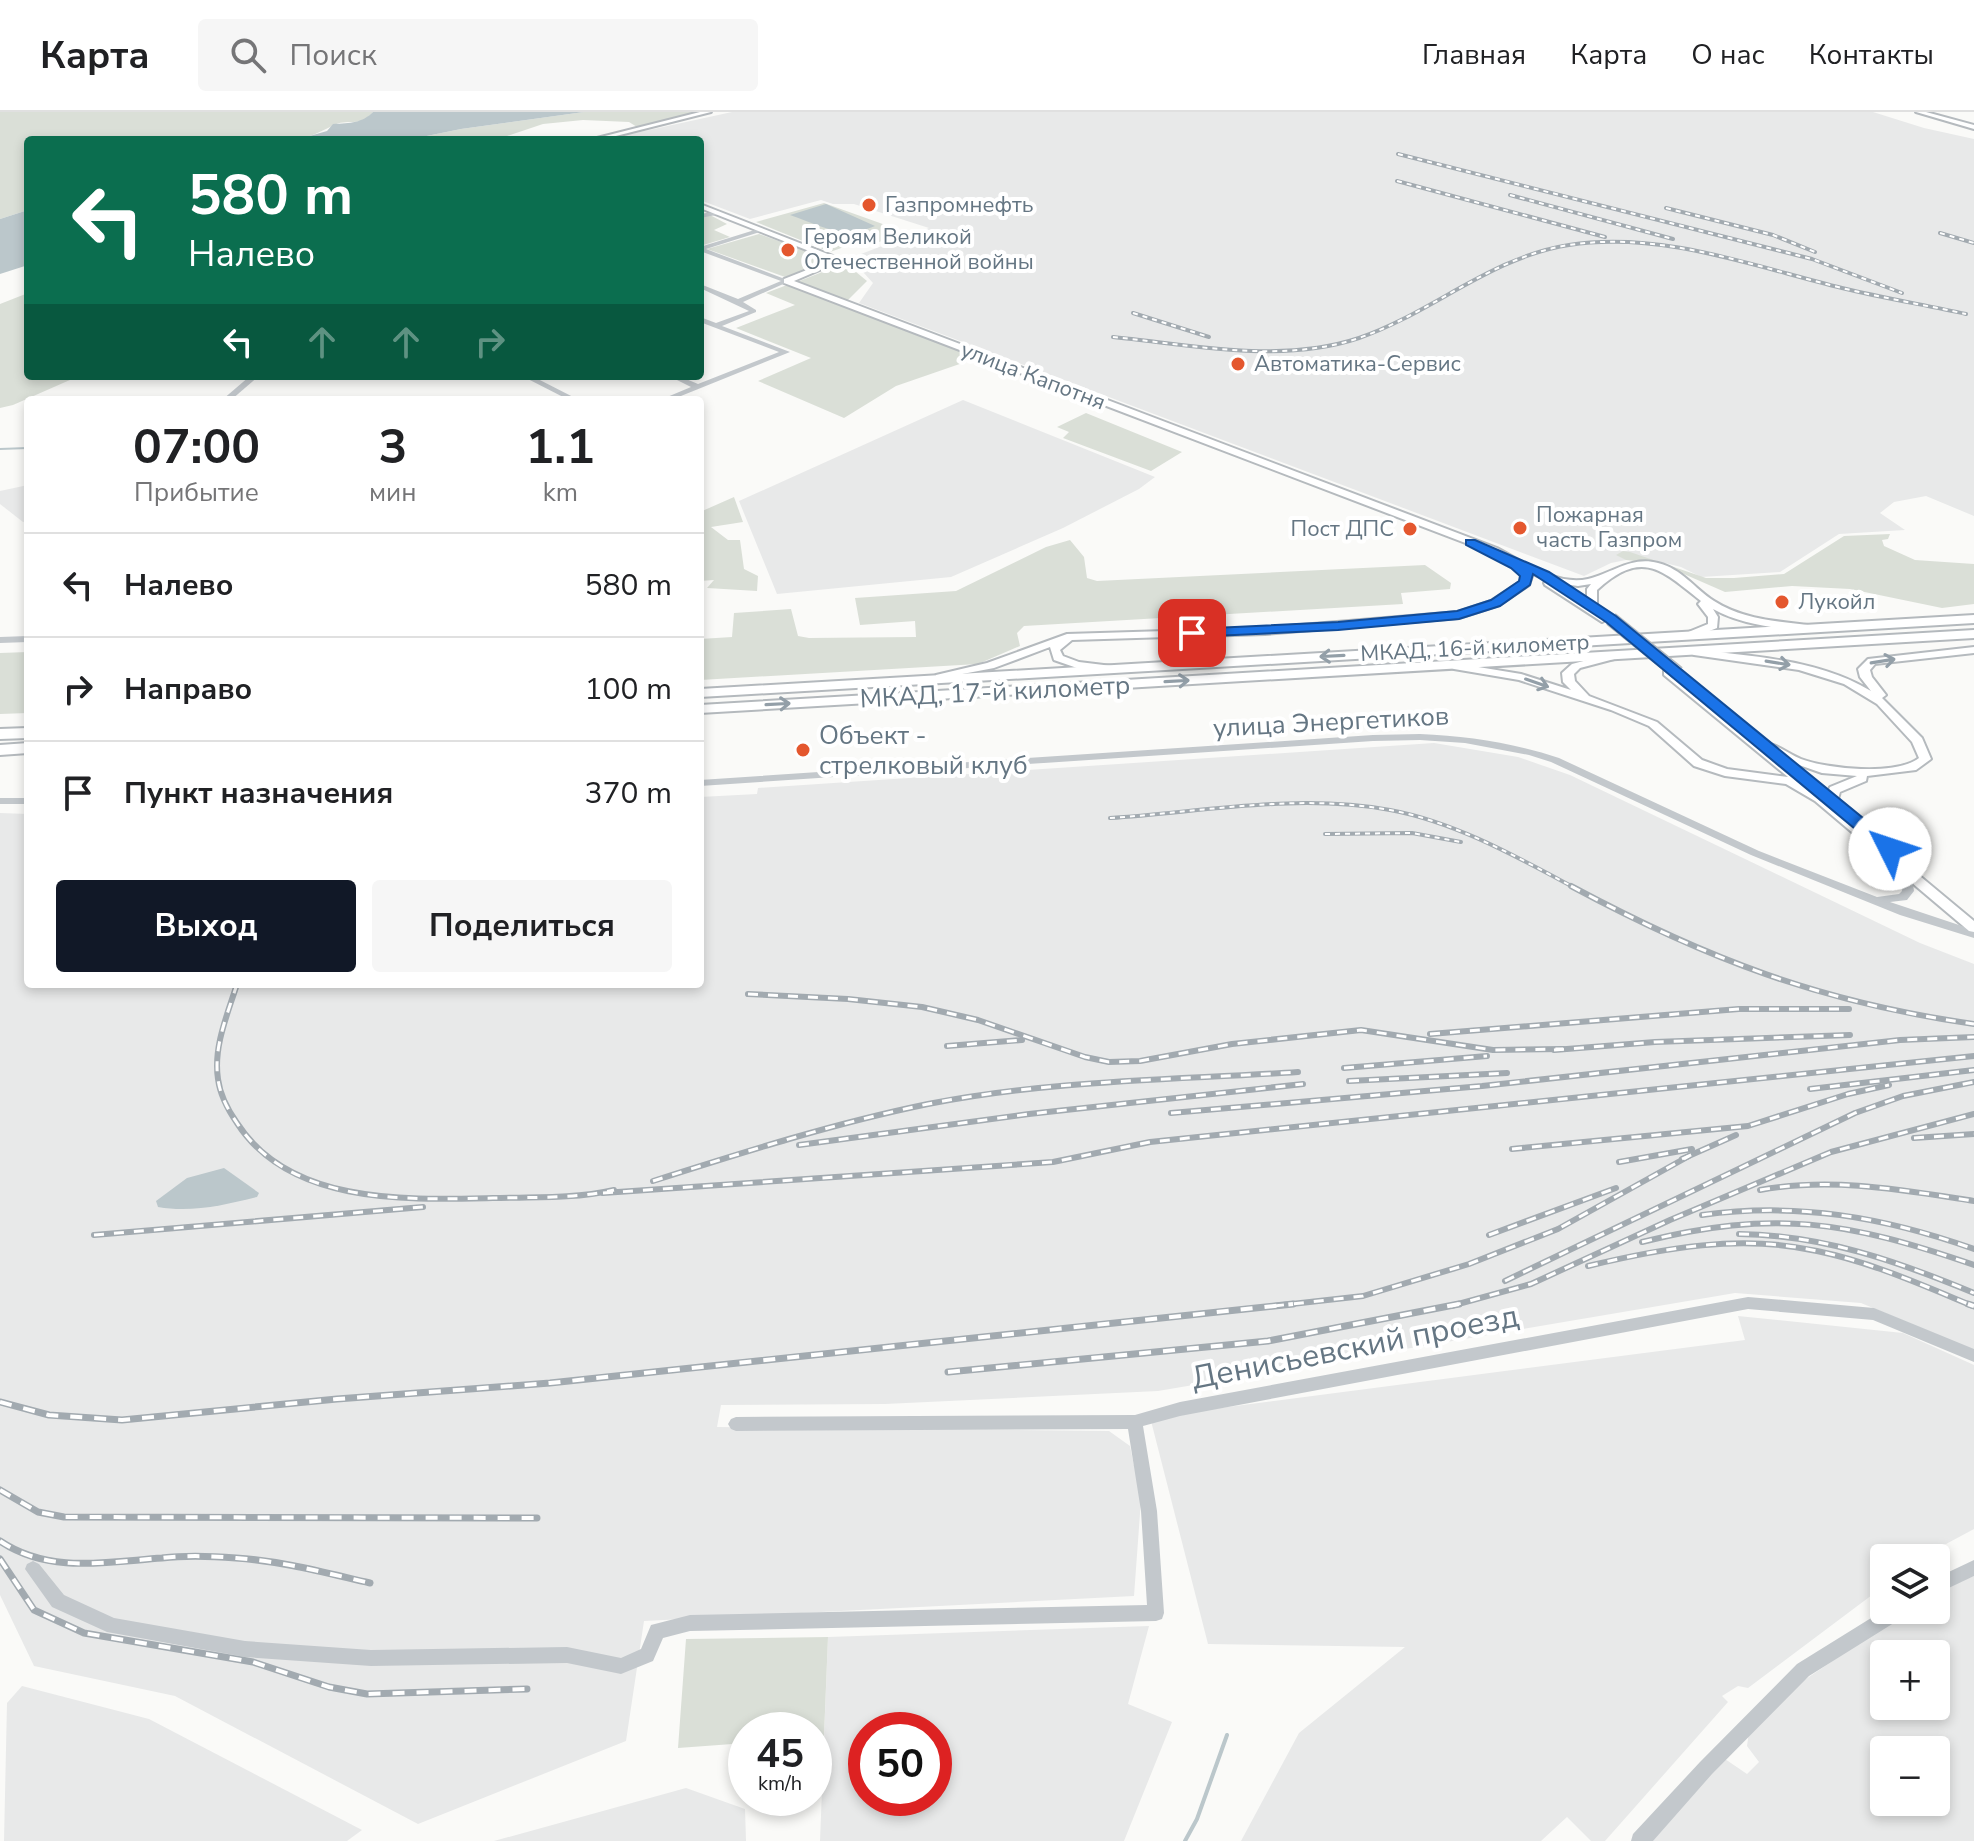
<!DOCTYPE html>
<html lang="ru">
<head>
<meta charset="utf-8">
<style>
	body { margin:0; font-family:"Nunito Sans",sans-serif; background:#f6f6f6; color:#202124; height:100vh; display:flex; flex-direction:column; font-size:30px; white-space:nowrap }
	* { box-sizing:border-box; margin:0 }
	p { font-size:26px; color:#757577 }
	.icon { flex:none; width:44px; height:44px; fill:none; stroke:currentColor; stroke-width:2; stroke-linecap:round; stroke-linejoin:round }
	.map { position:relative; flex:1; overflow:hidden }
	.panel { position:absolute; left:24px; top:284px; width:680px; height:592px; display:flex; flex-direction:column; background:#fff; border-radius:8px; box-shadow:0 4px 12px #0003 }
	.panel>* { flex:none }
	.guide { position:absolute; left:24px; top:24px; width:680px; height:244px; border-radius:8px; box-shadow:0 4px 12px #0003; background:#0b6e4f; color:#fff; overflow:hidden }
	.fabs { position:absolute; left:1870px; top:1432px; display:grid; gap:16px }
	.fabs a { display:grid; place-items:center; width:80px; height:80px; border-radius:8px; background:#fff; box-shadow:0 4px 12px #0003; font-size:40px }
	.speed { position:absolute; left:728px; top:1600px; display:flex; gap:16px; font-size:40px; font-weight:700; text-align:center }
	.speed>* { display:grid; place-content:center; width:104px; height:104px; border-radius:50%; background:#fff; box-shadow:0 4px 12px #0003; line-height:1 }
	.speed small { font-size:20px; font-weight:400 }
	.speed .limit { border:12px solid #d22; background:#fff; color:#111 }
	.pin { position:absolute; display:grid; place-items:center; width:68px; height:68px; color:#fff; margin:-34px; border-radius:16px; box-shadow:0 4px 12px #0006 }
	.me { position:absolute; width:88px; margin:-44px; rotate:311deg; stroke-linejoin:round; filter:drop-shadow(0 0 6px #0008) }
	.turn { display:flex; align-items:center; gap:28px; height:168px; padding:0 32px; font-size:36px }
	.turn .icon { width:104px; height:104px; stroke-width:2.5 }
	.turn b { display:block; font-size:56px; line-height:68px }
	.lanes { display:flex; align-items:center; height:76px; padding:0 32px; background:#0003; justify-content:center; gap:40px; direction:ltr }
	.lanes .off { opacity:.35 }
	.eta { display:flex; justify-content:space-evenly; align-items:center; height:136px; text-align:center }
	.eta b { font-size:48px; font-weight:700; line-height:56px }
	.primary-button { display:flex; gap:16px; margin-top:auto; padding:16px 32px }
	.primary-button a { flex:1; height:92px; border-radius:8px; background:#111827; color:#fff; font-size:32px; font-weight:700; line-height:92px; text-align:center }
	.primary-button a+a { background:#f6f6f6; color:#202124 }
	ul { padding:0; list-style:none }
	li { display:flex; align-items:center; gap:24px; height:104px; padding:0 32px; border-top:2px solid #e0e0e0 }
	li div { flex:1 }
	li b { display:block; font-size:30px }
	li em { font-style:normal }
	header { display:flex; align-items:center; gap:48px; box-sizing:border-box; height:112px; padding:0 40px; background:#fff; border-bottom:2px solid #e0e0e0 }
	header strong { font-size:38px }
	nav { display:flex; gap:44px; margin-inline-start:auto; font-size:28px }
	.search { width:560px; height:72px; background:#f6f6f6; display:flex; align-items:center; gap:20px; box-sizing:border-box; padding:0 28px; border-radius:8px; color:#757577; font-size:30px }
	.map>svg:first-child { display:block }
	.built { fill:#e8e9e9; fill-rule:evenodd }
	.green { fill:#dadfd7 }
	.water { fill:#bbc7cb }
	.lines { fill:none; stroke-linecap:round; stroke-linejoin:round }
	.stream-far1 { stroke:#bbc7cb; stroke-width:2 }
	.stream { stroke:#bbc7cb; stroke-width:4 }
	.major-casing { stroke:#b5babe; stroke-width:4 }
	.highway-casing { stroke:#b4b9bd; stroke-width:4 }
	.minor { fill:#c3c8cc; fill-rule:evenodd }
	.major { fill:#fff; fill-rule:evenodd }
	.highway { fill:#fff; fill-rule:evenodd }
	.rail-far2-casing { stroke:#a2aab0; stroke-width:4 }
	.rail-far1-casing { stroke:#a2aab0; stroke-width:6 }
	.rail-casing { stroke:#a2aab0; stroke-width:7 }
	.rail-far2 { stroke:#fff; stroke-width:2; stroke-dasharray:5; stroke-linecap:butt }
	.rail-far1 { stroke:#fff; stroke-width:3; stroke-dasharray:10; stroke-linecap:butt }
	.rail { stroke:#fff; stroke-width:4; stroke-dasharray:12; stroke-linecap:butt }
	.major-bridge-casing { stroke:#b5babe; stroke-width:15; stroke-linecap:butt }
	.major-bridge { stroke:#fff; stroke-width:12 }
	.oneway { stroke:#939fa8 }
	.route { fill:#1a73e8; stroke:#114b97; stroke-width:2 }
	.poi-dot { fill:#e4572e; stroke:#fff; stroke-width:3 }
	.labels { text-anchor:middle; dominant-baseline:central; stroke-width:8; stroke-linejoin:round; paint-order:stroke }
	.far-poi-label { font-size:22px; fill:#657683; stroke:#fff; text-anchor:start }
	.far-street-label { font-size:22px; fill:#657683; stroke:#fff }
	.street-label { font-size:26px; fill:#657683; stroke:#fff }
	.poi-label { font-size:26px; fill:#657683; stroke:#fff; text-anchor:start }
	.near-street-label { font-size:32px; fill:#657683; stroke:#fff }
</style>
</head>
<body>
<header>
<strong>Карта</strong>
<div class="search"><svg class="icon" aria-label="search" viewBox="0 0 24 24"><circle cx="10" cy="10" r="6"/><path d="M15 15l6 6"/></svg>Поиск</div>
<nav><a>Главная</a><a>Карта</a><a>О нас</a><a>Контакты</a></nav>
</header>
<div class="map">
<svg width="1974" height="1729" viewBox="0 0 1974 1729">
	<rect width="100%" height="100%" fill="#fafaf8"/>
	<g class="built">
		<path d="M732 0H1873L1924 16 1974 27V404L1926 384 1894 390 1880 401 1905 418 1839 422 1780 460 1701 465 1681 455 1641 445 1611 451 1584 464 859 191 873 171 854 150 848 147 929 116 854 92H833L821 88 750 107 700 88V28H603Z"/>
		<path d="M963 288 1155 365 1139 377 1063 416 951 465 777 482 739 389Z"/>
		<path d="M28 373V409L23 410 0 392V379Z"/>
		<path d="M1434 631 1518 645 1570 663 1920 831 1974 852V1238L1861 1191 1735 1181 1158 1279 885 1292 721 1293 717 1315 1109 1319 1130 1334 1141 1388 1134 1484 644 1509 626 1629 418 1712 175 1584 34 1554 0 1483V701L28 702V872H700V685L757 682 758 676Z"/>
		<path d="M1738 1204 1903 1221 1974 1253V1417L1920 1446H1884V1463L1881 1465 1884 1474 1748 1576 1738 1574 1722 1584 1728 1590 1605 1729H1591L1567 1705 1541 1729H1241L1299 1621 1405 1535 1208 1532 1150 1305 1745 1228Z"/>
		<path d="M1974 1464V1729H1648L1725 1647 1747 1662 1759 1650 1747 1634 1749 1620 1800 1571 1908 1498H1936V1479ZM1884 1542H1936V1594H1884ZM1884 1638H1936V1690H1884Z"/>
		<path d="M1149 1514 1128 1592 1172 1610 1124 1729H820L828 1525ZM866 1618H934V1686H866Z"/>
		<path d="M22 1574 149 1607 362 1718 347 1729H4L7 1591Z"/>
		<path d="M686 1676 745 1697 746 1729H494Z"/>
	</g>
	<g class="green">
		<path d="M0 0H373C359 17 348 5 332 14 320 20 310 25 296 28H28V98L0 107Z"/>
		<path d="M584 0H698L637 15 629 10 583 8 543 12 495 28H407L461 17Z"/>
		<path d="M824 91 905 120 869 134 858 130 830 140 756 110Z"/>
		<path d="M710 103 727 112 714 118 730 125 700 134V105Z"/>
		<path d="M759 122 831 148 785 165 707 137Z"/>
		<path d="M845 151 867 169 847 189 797 170Z"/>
		<path d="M787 173 977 246 896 274 844 306 758 269 811 246 736 216 795 193 766 181Z"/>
		<path d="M28 181V264H79L13 293 0 296V192Z"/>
		<path d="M1086 301 1182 340 1151 359 1063 326 1069 320 1057 315Z"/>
		<path d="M734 385 743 410 711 415 728 428H740L744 457 758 464 757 479 707 476 714 468 700 469V400Z"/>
		<path d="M1890 422 1888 427 1882 428 1884 434 1915 448 1974 452V492L1942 496 1850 477 1792 474 1725 480 1661 452 1626 448 1616 443 1623 439 1630 440 1706 466H1734L1784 462 1844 424Z"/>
		<path d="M1070 428 1084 445 1087 466 1097 469 1425 453 1451 471 1450 477 1401 481 1403 492 1024 514 1017 521 1020 534 978 552 700 568V527L732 525 734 501 791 497 798 524 809 526 916 525 915 509 860 513 855 486 956 479 1046 435Z"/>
		<path d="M28 540V601L0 602V541Z"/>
		<path d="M828 1525 824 1624 814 1625V1618H746V1631L678 1636 686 1527Z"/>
	</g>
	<g class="water">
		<path d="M373 0H584L461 17 407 28H296L327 19 333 12C351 11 362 11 373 0Z"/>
		<path d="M826 92 875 114C840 128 823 114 790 103Z"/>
		<path d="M28 98V153L0 162V107Z"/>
		<path d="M224 1056 259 1081 257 1085C225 1093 191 1101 158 1095L156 1089 187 1066Z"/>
	</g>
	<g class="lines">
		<path class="stream-far1" d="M0 337 28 336"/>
		<path class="stream" d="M1185 1729 1197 1707 1227 1623"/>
		<defs>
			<g id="major">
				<path d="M700 0H711L600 28H589Z"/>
				<path d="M1916 0H1926L1974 13V17Z"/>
				<path d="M700 92 843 148 794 169 1497 436C1524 450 1556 474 1588 467 1613 461 1631 444 1658 451 1682 457 1694 476 1714 489 1742 507 1775 509 1808 513L1813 516 1808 519C1775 516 1742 513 1713 497L1718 505 1717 516 1694 525H1686V521L1708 512V505L1698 492 1701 489C1661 457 1642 437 1597 478V493L1593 496 1607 507 1602 510 1545 473 1544 471 1547 468 1530 461 1532 464 1529 473 1499 493 1459 506 1265 522 1072 528 1060 538 1063 544 1079 550 1112 554V558L1077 556 1054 548 1050 535 994 556 936 567V563L987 551 1067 522 1265 516 1458 500 1491 489 1520 470 1522 465 1512 452 1489 440 784 171V167L832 148 700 96ZM1556 471 1578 474 1591 472 1587 477V492Z"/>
				<path d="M1974 535V541L1875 552 1870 558 1872 565 1886 583 1882 586 1922 626 1931 647 1916 658 1867 664 1866 669 1840 680 1838 687 1832 691 1974 809V820L1969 819 1815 689 1786 672 1725 664 1694 654 1649 614 1611 598 1519 568 1454 557 1448 554 1454 551 1521 562 1571 578 1563 570 1562 561 1572 552 1614 541 1618 542V546L1580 556 1574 562 1575 569 1589 584 1657 610 1702 648 1727 657 1788 665 1664 563V559H1672L1761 631C1773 629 1788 642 1801 647 1827 657 1896 664 1919 646L1912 630 1877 592 1844 572 1799 558 1694 543 1688 540 1694 537C1754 545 1818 547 1871 579L1860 565 1858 557 1868 547ZM1779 646 1822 661 1857 664 1830 675 1826 685 1805 673 1807 670 1805 667Z"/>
			</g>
			<g id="highway">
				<path d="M1974 503V511L700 585V577Z"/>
				<path d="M1974 518V526L700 601V593Z"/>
				<path d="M28 616V626L0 627V617Z"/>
				<path d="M28 631V641L0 643V633Z"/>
			</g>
		</defs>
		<use href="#major" class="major-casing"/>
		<use href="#highway" class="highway-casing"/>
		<g class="minor">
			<path d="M719 99 721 102 700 106V102Z"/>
			<path d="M761 116 764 118 763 119 706 137 790 169 743 190 756 198V200L722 214 790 240 671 288H660L691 275 669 264H679L698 272 779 240 700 210V205L716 211 749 199 700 176V172L738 187 781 169 700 139V135Z"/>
			<path d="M250 264H259L231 288H222Z"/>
			<path d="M522 264H532L579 288H569Z"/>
			<path d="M28 524V530L0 531V525Z"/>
			<path d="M1420 622C1468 624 1513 631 1559 646L1759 739 1877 785 1899 782 1902 779 1900 765 1892 753 1894 751H1902L1912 765 1914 779 1907 788 1890 790 1974 818V826L1900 803 1751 743 1551 650 1529 643 1465 631 1420 628 1373 629 700 674V668L1373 623Z"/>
			<rect x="0" y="686" width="28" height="6"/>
			<path d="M1748 1185 1874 1196 1974 1237V1250L1873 1208 1748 1197 1180 1304 1143 1314 1157 1399 1164 1501 1162 1507 1156 1509 690 1519 663 1526 653 1549 621 1562 567 1551 371 1554 245 1545 107 1520 52 1495 25 1457 27 1452 33 1449 39 1452 64 1483 114 1506 245 1529 371 1538 567 1535 621 1546 641 1537 651 1513 690 1503 1147 1493 1141 1399 1128 1317 736 1319 731 1317 728 1312 731 1307 736 1305 1135 1303 1180 1290Z"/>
			<path d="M1974 1448V1464L1936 1482V1466Z"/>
			<path d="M1884 1498H1907L1905 1504 1809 1564 1712 1662 1653 1729H1631L1633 1722 1700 1650 1797 1552Z"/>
		</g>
		<use href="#major" class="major"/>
		<use href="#highway" class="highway"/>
		<defs>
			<g id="rail-far2">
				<path d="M1398 42 1812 147 1902 181"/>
				<path d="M1397 69 1605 125"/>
				<path d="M1510 83 1673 127"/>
				<path d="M1666 96 1773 123 1815 140"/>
				<path d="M1940 121 1974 131"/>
				<path d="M1133 201 1209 225"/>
				<path d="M1113 225C1193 233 1281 252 1359 226 1432 201 1491 145 1569 133 1662 119 1752 154 1842 176 1883 186 1925 193 1966 202"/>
				<path d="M1110 706C1203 700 1297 681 1390 698 1455 710 1517 745 1575 776"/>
				<path d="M1325 722 1412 721 1461 730"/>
			</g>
			<g id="rail-far1">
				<path d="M1571 774C1707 847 1820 890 1974 912"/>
				<path d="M237 872C228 901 213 935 218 967 220 983 228 998 237 1011 290 1093 406 1088 493 1086 533 1085 574 1087 614 1078"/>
				<path d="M748 882 848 887 922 895 978 908 1085 945 1109 950 1140 949 1232 932 1361 918 1493 938 1563 937"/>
				<path d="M1430 922 1739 897H1849"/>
				<path d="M947 934 1022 928"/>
				<path d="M1554 938 1655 930 1850 923"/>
				<path d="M1344 956 1487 944"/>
				<path d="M1349 969 1507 961"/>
				<path d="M1810 977 1974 958"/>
				<path d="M1171 1001 1482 974 1900 928 1974 925"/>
				<path d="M1914 1026 1974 1022"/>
				<path d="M799 1033 1029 1002 1303 972"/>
				<path d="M1512 1037 1748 1014 1848 982 1889 973"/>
				<path d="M1682 1047 1736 1023"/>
				<path d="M1619 1050 1692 1037"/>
				<path d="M653 1069C744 1040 835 1011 928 992 1049 968 1175 968 1298 960"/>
				<path d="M1760 1078C1832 1065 1902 1078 1974 1089"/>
				<path d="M603 1081 1053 1050 1150 1030 1974 944"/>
				<path d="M1702 1103C1797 1090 1884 1105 1974 1137"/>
				<path d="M1739 1122C1823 1123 1897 1149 1974 1181"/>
				<path d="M94 1123 423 1095"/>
				<path d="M1489 1123 1616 1076"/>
				<path d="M1642 1130C1775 1097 1846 1109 1974 1153"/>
				<path d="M1588 1154C1663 1136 1741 1122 1817 1139 1871 1150 1922 1173 1973 1194"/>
				<path d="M1505 1169 1855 1001 1903 984 1974 970"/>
				<path d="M1274 1194 1363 1184 1469 1152 1558 1117 1689 1044"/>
				<path d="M1451 1194 1531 1172 1670 1108 1831 1040 1974 1002"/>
			</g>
			<g id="rail">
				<path d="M1968 1192 1974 1194"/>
				<path d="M948 1260 1268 1229 1459 1192"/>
				<path d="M0 1290 49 1303 122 1308 337 1287 550 1271 1293 1192"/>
				<path d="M0 1378 38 1400 64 1405 537 1406"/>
				<path d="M0 1429C49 1462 106 1450 162 1446 187 1443 211 1444 236 1446 282 1449 326 1461 370 1471"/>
				<path d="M0 1447 34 1498 84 1521 253 1550 329 1575 367 1582 527 1577"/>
			</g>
		</defs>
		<use href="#rail-far2" class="rail-far2-casing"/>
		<use href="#rail-far1" class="rail-far1-casing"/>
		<use href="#rail" class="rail-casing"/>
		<use href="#rail-far2" class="rail-far2"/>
		<use href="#rail-far1" class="rail-far1"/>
		<use href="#rail" class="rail"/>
		<defs>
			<path id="major-bridge" d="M1611 507 1678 561"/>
		</defs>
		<use href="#major-bridge" class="major-bridge-casing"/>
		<use href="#major-bridge" class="major-bridge"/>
	</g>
	<defs><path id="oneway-shaft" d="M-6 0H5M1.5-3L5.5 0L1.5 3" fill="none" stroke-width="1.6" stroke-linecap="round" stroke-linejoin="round" transform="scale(2)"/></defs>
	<g class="oneway">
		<use href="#oneway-shaft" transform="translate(1332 544) rotate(177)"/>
		<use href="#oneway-shaft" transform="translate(1883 549) rotate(-9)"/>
		<use href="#oneway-shaft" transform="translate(1778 551) rotate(9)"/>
		<use href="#oneway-shaft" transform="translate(1177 569) rotate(-3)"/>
		<use href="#oneway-shaft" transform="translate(1537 571) rotate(19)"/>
		<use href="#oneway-shaft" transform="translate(778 592) rotate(-3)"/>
	</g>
	<path class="route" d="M1466 428H1475L1549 460 1616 504 1896 733 1898 737 1896 741H1884L1606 510 1533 462 1530 473 1500 494 1459 507 1338 518 1192 525 1185 521 1192 517 1338 510 1457 499 1491 488 1519 469 1520 464 1511 456 1466 433Z"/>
	<g class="poi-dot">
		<circle cx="869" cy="93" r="8"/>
		<circle cx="788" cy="138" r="8"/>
		<circle cx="1238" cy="252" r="8"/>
		<circle cx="1520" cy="416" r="8"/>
		<circle cx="1410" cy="417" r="8"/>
		<circle cx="1782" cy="490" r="8"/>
		<circle cx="803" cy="638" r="8"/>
	</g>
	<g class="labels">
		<g class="far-poi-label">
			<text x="885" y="93">Газпромнефть</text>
			<text x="804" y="125">Героям Великой<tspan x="804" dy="25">Отечественной войны</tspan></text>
			<text x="1254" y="252">Автоматика-Сервис</text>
			<text x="1536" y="403">Пожарная<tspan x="1536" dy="25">часть Газпром</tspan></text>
			<text x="1394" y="417" text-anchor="end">Пост ДПС</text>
			<text x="1798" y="490">Лукойл</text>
		</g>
		<g class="far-street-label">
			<text transform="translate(1033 264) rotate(21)">улица Капотня</text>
			<text transform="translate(1475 536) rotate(-3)">МКАД, 16-й километр</text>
		</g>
		<g class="street-label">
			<text transform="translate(995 580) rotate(-3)">МКАД, 17-й километр</text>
			<text transform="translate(1331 610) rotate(-3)">улица Энергетиков</text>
		</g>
		<g class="poi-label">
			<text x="819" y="623">Объект -<tspan x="819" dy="30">стрелковый клуб</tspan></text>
		</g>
		<g class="near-street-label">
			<text transform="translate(1355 1235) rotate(-11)">Денисьевский проезд</text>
		</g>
	</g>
</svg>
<div class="fabs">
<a><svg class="icon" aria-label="layers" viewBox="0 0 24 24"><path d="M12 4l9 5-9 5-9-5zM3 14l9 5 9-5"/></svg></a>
<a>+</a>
<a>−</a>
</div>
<div class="speed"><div>45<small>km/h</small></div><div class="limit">50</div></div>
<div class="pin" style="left:1192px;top:521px;background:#d93025"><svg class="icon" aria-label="arrive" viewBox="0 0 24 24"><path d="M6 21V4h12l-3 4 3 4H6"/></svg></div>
<svg class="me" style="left:1890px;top:737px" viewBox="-20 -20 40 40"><circle r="19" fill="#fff"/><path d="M0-13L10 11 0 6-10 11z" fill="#1a73e8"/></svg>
<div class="guide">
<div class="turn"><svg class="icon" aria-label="left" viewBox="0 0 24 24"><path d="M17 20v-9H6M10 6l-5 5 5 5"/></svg><div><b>580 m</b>Налево</div></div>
<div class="lanes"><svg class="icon" aria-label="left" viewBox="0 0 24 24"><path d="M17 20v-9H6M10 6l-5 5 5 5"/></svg><svg class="icon off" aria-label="ahead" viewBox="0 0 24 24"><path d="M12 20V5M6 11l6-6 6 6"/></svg><svg class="icon off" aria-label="ahead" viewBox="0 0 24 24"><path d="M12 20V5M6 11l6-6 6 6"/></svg><svg class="icon off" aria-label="right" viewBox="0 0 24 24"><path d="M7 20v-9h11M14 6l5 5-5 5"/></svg></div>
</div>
<section class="panel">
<div class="eta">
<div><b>07:00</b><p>Прибытие</p></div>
<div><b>3</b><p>мин</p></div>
<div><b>1.1</b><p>km</p></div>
</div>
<ul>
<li><svg class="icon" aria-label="left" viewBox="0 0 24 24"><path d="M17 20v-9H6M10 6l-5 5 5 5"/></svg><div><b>Налево</b></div><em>580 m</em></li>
<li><svg class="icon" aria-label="right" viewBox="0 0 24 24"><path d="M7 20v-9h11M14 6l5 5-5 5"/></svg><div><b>Направо</b></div><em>100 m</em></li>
<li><svg class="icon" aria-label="arrive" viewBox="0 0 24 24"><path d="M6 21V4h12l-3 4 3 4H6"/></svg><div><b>Пункт назначения</b></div><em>370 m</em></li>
</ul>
<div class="primary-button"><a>Выход</a><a>Поделиться</a></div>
</section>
</div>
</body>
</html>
